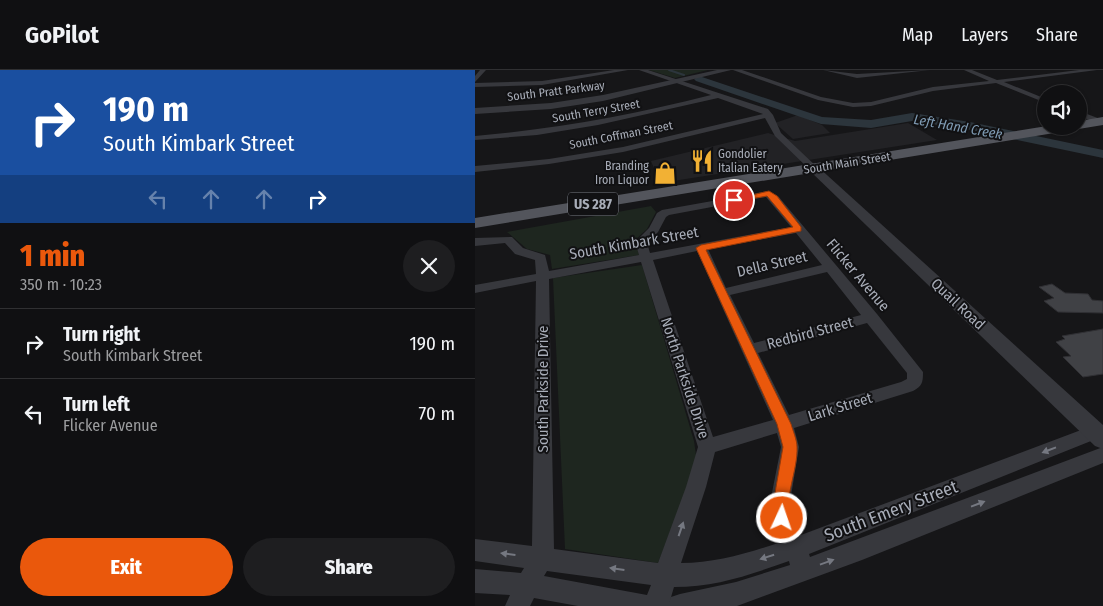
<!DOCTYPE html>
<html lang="en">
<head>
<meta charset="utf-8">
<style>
	body { margin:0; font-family:"Fira Sans Condensed",sans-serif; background:#1e1e20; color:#f1f3f6; height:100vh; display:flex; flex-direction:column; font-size:19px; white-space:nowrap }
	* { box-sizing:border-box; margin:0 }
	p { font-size:16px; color:#9c9d9f }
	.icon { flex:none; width:28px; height:28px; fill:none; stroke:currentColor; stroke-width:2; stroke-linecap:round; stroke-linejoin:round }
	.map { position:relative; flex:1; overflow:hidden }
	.details { display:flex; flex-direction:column; background:#101012; width:475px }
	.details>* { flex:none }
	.guide { background:#1a4fa0; color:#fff; overflow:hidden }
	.tools { position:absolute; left:562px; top:15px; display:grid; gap:10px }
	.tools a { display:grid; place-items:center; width:50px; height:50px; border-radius:50%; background:#101012; box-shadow:0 1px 4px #0004,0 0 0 1px #303032; font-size:25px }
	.pin { position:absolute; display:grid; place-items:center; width:42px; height:42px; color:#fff; margin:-21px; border:2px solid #fff; border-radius:50%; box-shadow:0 1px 5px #0007 }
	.me { position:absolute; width:55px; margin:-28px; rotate:3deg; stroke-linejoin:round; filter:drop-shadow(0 0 4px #0008) }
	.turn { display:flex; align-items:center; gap:18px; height:105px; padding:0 20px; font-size:22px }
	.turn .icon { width:65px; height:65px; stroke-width:2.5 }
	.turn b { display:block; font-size:35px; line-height:42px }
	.lanes { display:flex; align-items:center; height:48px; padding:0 20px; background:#0003; justify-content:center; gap:25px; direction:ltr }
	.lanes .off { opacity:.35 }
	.round { display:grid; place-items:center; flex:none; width:52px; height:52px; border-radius:26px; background:#1e1e20 }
	.summary { display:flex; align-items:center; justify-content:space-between; height:85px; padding:0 20px }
	h1 { font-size:30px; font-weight:800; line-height:38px; color:#ea580c }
	.primary-button { display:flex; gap:10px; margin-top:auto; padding:10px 20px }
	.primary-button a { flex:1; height:58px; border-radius:30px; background:#ea580c; color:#fff; font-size:20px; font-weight:800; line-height:58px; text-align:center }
	.primary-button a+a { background:#1e1e20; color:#f1f3f6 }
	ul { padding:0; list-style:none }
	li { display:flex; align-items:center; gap:15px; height:70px; padding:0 20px; border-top:1px solid #303032 }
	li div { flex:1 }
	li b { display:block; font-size:19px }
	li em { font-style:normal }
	header { display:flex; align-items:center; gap:30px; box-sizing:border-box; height:70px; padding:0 25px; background:#101012; border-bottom:1px solid #303032 }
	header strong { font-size:24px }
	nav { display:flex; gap:28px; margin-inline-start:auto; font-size:18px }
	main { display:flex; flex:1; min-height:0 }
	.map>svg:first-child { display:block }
	.built { fill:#222225 }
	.green { fill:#1e261f }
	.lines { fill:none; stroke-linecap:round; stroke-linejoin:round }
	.stream { stroke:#2c353c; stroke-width:2 }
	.river { fill:#2c353c; fill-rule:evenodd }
	.building { fill:#404145; stroke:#303034 }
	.minor { fill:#37383d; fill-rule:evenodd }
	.tertiary { fill:#37383d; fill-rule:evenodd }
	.primary { fill:#53555c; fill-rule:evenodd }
	.oneway { fill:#757881 }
	.route { fill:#ea580c; stroke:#983908 }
	.labels { text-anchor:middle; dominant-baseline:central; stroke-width:4; stroke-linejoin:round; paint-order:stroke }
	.far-street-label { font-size:12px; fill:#a8adb8; stroke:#111113 }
	.far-poi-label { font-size:12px; fill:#a8adb8; stroke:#111113; text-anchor:start }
	.far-water-label { font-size:14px; font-style:italic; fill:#7f9bb3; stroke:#111113 }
	.shield { fill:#111113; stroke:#7b7e86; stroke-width:1 }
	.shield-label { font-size:14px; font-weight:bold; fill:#a8adb8 }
	.street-label { font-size:15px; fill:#a8adb8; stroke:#111113 }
	.near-street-label { font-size:18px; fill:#a8adb8; stroke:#111113 }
</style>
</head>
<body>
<header>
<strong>GoPilot</strong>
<nav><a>Map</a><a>Layers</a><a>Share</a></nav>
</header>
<main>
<section class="details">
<div class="guide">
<div class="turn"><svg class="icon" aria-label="right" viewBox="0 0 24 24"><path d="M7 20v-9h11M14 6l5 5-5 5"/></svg><div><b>190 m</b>South Kimbark Street</div></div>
<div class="lanes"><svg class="icon off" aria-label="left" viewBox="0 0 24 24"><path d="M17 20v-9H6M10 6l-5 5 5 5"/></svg><svg class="icon off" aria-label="ahead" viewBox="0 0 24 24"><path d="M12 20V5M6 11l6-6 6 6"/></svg><svg class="icon off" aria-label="ahead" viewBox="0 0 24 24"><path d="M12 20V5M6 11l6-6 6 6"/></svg><svg class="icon" aria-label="right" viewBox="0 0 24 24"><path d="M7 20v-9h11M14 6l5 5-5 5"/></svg></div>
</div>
<div class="summary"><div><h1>1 min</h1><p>350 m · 10:23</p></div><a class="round"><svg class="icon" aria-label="close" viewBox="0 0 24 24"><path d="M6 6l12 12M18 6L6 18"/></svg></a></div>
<ul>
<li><svg class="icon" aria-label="right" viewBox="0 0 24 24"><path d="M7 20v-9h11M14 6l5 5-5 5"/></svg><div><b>Turn right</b><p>South Kimbark Street</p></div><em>190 m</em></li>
<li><svg class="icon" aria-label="left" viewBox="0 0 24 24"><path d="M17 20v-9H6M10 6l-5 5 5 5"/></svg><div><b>Turn left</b><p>Flicker Avenue</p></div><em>70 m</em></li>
</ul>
<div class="primary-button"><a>Exit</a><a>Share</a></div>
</section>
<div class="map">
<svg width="628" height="536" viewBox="0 0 628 536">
	<rect width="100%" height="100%" fill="#161618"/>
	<g class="built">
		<path d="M323 45 347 55 355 63 318 69 300 53Z"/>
		<path d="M433 53 462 70 185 113 176 91 293 63 320 71Z"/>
	</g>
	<g class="green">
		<path d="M174 0H233L200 8Z"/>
		<path d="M176 136 181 142 172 159 160 170 164 185 77 199 75 185 52 179 32 162Z"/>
		<path d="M167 195 219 371 222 392 183 493 90 479 78 208Z"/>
	</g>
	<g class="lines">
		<path class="stream" d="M194 0 209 5"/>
		<path class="river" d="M224 6 347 47 396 50 437 43 495 52 628 80V88L495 60 437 51 396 58 346 54 221 11 219 9Z"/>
	</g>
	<g class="building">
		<path d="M577 214 590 223 613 224 617 230 628 231V243L583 242 569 231 579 228 564 217Z"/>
		<path d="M628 259V304L608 307 588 287 596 286 581 272 590 269 587 266Z"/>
	</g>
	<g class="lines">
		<g class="minor">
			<path d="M5 0H11L0 12V6Z"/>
			<path d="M139 0H153L67 15 0 17V13L67 11Z"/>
			<path d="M164 0H173L293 39 298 45 306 63 343 98 341 100H335L300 66 290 48 148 82 74 94 0 102V96L74 89 148 77 288 44 243 28 123 55 62 65 0 70V66C80 59 158 45 236 25Z"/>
			<path d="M258 0H267L346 27 378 33 396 32 458 17 514 11 489 0H497L522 10 604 0H622L529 12 571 29V33L521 13 458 21 396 36 378 37 343 30Z"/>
			<path d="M348 0 382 4 455 0 382 8Z"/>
			<path d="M604 41 628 50V55L604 46Z"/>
			<path d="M293 121 303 126 402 244 448 302C448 313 447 316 438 321L319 358 324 377 314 438 319 454 326 465 614 357 620 355 626 357 628 360 626 367 334 484 335 487 628 377V393L387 490 262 536H103L59 528 55 536H30L35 525 0 523V499L46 503 49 498 0 491V469L57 476 61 211 0 223V215L61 204 60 190 40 184 30 173 0 176V168L37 167 48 178 70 185 74 201 164 185 160 172 174 158 182 143 187 140ZM291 127 316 157 175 183 172 173 183 162 191 147 194 145ZM321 163 347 195 251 218 233 179ZM222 181 298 350 238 367 178 190ZM166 192 223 377 211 417 183 493 79 479 74 209ZM352 202 386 245 279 273 255 225ZM392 253 432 303V309L426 312 314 345 283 283ZM302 363 306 377 294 438 306 472C273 483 241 493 206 493L231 417 240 382ZM314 491 315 495 261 512 205 524 196 527 194 534 199 517C241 517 274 505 314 491ZM72 501 176 515 172 525 69 506Z"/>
		</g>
		<g class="tertiary">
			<path d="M242 0H256L128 31 76 39 0 44V38L76 33 128 25Z"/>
			<path d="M338 95 342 96 628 355V379L620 376 334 100 332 98Z"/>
		</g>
		<path class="primary" d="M628 47V55L0 158V148L572 56H604V51Z"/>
	</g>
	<defs><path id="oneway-solid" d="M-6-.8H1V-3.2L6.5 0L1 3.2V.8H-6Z" transform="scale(1.25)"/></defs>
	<g class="oneway">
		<use href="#oneway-solid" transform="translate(574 380) rotate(159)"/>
		<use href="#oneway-solid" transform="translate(503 434) rotate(-21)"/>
		<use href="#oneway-solid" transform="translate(206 459) rotate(-71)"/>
		<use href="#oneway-solid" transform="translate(33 484) rotate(-173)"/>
		<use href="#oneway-solid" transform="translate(292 487) rotate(162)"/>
		<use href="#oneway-solid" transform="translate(352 492) rotate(-20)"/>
		<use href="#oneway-solid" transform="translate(142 499) rotate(-172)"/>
	</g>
	<path class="route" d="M294 121 302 126 326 157V161L231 180 316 354C318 361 322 370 322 377 323 400 309 427 315 448L313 453 307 455 301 453 296 438 300 423 308 377 302 354 221 178 226 175 318 157 292 126 259 132 255 130Z"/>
	<defs>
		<symbol id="restaurant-bare" viewBox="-9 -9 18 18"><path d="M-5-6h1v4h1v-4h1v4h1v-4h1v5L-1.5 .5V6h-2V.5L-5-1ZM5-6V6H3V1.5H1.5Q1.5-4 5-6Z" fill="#f2b134" stroke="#111113" stroke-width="2.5" paint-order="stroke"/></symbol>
		<symbol id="shop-bare" viewBox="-9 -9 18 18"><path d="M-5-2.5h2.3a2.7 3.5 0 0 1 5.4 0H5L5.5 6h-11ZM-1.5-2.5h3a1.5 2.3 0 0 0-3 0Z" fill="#f2b134" stroke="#111113" stroke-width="2.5" paint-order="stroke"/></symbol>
	</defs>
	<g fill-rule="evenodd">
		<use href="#restaurant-bare" x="211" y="75" width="32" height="32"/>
		<use href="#shop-bare" x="174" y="87" width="32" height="32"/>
	</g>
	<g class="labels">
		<g class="far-street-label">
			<text transform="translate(81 21) rotate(-7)">South Pratt Parkway</text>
			<text transform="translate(121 41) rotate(-10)">South Terry Street</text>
			<text transform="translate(146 65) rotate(-11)">South Coffman Street</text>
			<text transform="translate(372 93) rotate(-9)">South Main Street</text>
		</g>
		<g class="far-poi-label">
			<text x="243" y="84">Gondolier<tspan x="243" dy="14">Italian Eatery</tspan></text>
			<text x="174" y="96" text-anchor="end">Branding<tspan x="174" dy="14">Iron Liquor</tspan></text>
		</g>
		<g class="far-water-label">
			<text transform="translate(483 57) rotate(10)">Left Hand Creek</text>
		</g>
		<rect class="shield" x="93" y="122.5" width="50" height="23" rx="4"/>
		<g class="shield-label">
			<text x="118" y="134">US 287</text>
		</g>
		<g class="street-label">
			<text transform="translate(159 173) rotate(-10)">South Kimbark Street</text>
			<text transform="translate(297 194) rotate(-13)">Della Street</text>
			<text transform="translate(383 205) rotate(50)">Flicker Avenue</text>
			<text transform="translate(483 234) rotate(43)">Quail Road</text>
			<text transform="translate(335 263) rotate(-15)">Redbird Street</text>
			<text transform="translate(210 308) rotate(72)">North Parkside Drive</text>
			<text transform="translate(68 319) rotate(-90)">South Parkside Drive</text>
			<text transform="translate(365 337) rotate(-17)">Lark Street</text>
		</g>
		<g class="near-street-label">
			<text transform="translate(416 441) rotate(-21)">South Emery Street</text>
		</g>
	</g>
</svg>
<div class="tools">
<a><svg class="icon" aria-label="sound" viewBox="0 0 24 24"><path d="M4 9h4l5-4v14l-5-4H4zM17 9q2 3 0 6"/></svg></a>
</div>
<div class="pin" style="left:259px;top:130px;background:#d93025"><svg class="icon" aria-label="arrive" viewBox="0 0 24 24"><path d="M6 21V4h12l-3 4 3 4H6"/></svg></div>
<svg class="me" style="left:307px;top:448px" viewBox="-20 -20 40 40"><circle r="17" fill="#ea580c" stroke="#fff" stroke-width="3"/><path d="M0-11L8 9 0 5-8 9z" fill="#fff"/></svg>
</div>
</main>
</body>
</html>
